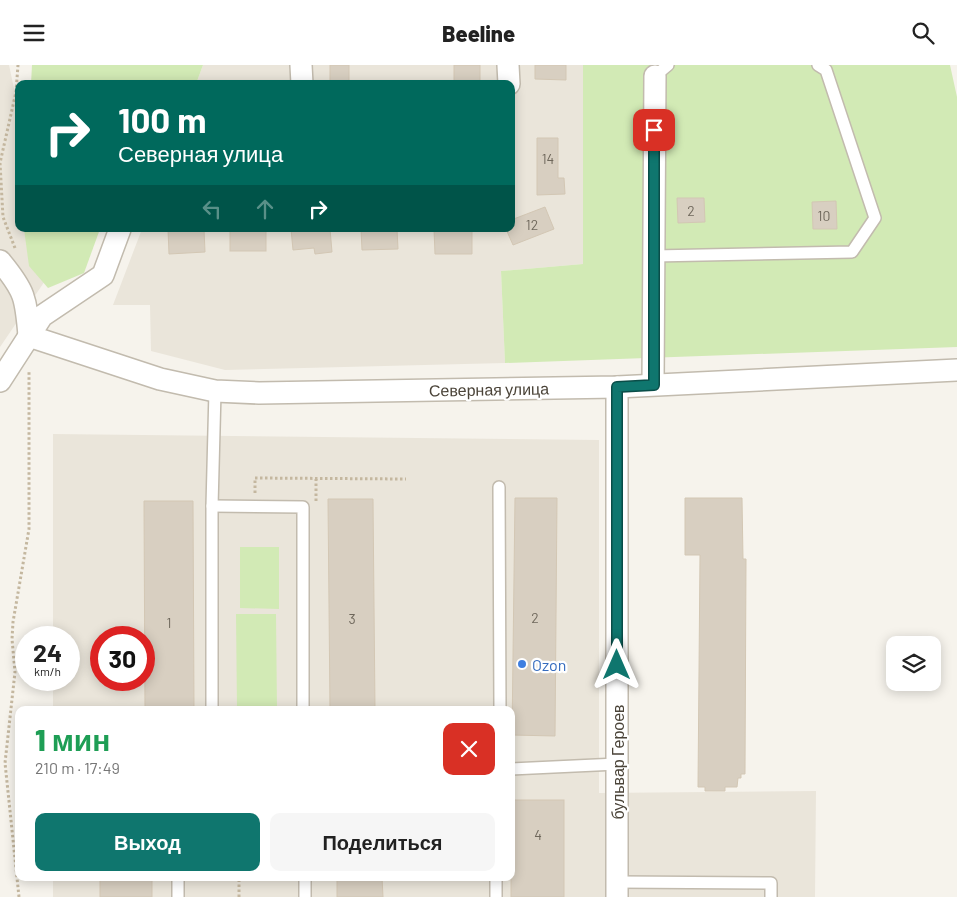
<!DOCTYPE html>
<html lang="ru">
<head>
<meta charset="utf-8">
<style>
	body { margin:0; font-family:Barlow,sans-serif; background:#f6f6f6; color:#222; height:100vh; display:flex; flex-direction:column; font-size:19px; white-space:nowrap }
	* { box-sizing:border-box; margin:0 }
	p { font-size:16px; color:#767676 }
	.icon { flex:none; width:28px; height:28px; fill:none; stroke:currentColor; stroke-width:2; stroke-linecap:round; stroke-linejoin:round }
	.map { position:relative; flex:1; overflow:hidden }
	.side { position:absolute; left:15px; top:641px; width:500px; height:175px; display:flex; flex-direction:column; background:#fff; border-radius:10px; box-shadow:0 2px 12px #0003 }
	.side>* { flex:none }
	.guide { position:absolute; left:15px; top:15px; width:500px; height:152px; border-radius:10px; box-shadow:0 2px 12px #0003; background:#00695c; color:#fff; overflow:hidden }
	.buttons { position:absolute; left:886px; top:571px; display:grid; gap:10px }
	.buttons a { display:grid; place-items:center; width:55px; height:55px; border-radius:10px; background:#fff; box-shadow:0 2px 12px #0003; font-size:25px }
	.speed { position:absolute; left:15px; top:561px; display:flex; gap:10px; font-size:25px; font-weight:700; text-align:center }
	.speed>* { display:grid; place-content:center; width:65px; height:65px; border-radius:50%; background:#fff; box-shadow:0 2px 12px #0003; line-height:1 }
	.speed small { font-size:12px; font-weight:400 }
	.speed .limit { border:8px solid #d22; background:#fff; color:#111 }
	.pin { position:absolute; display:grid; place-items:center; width:42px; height:42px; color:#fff; margin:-21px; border-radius:10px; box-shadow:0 2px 8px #0006 }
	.me { position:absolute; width:55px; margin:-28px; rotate:0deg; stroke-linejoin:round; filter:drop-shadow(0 0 4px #0008) }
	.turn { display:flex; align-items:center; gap:18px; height:105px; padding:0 20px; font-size:22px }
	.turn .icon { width:65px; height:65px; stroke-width:2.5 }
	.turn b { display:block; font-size:35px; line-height:42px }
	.lanes { display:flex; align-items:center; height:48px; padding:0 20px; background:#0003; justify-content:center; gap:25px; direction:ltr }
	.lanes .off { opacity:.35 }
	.round { display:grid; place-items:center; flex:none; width:52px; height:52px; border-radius:10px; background:#f6f6f6 }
	.summary { display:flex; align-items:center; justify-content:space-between; height:85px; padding:0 20px }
	h1 { font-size:30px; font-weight:800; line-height:38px; color:#1e9e55 }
	.primary-button { display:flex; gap:10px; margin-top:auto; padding:10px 20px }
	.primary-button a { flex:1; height:58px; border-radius:10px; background:#0f766e; color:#fff; font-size:20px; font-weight:800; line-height:58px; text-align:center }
	.primary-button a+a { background:#f6f6f6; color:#222 }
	header { display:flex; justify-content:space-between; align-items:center; height:65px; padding:0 20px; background:#fff; font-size:22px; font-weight:800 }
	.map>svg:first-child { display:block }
	.residential { fill:#eae5da; fill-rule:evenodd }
	.green { fill:#d2eab5 }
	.building { fill:#d8cfc1; stroke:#d3c7b4 }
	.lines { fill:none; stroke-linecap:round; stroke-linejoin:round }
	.service-casing { stroke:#c2bbae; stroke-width:14 }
	.minor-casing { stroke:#c2bbae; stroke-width:24 }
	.path { stroke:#c4b79f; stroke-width:3; stroke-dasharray:2.5 2.5; stroke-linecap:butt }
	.service { stroke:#fff; stroke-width:11 }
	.minor { stroke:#fff; stroke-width:21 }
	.route-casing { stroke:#0a4d48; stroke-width:12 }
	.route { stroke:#0f766e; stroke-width:9 }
	.shop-dot { fill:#3f7fe0; stroke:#fff; stroke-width:2 }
	.labels { text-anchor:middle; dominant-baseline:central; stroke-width:4.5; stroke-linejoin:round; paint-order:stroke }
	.number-label { font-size:14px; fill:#6e675b }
	.street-label { font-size:16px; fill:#4b4439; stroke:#fff }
	.shop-label { font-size:16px; fill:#366cbe; stroke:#fff; text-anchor:start }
</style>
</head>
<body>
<header><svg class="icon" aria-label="menu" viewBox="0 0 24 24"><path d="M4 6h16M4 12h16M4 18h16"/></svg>Beeline<svg class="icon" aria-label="search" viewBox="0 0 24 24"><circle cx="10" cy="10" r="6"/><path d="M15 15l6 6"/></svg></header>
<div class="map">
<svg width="957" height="832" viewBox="0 0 957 832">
	<rect width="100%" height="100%" fill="#f6f3ec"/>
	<g class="residential">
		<path d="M0 0H9L19 47V164H42L51 207 0 282Z"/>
		<path d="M203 0H583V199L501 206 505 298 225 305 151 286 150 240H113L142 164H511V19H196Z"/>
		<path d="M53 369 599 375V728L816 726 815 832H53V812H511V645H53V615H69V572H53ZM101 572H144V615H101Z"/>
	</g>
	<g class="green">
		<path d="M32 0H203L196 19H31Z"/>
		<path d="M583 0H950L957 32V282L505 298 501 206 583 199Z"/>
		<path d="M24 164H100L84 208 48 223 29 201Z"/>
		<path d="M240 482H279V544L240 543Z"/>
		<path d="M236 549H276L277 645H237Z"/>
	</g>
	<g class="building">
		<rect x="330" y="0" width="19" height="19"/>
		<rect x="454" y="0" width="26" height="18"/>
		<path d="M535 0H566V15L535 14Z"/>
		<path d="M537 73H558V113H564L565 129 537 130Z"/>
		<path d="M677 133H704L705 157 678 158Z"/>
		<path d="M836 136 837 164H813L812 137Z"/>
		<path d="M545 142 554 164 513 180 506 164H511V155Z"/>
		<path d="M168 164H204L205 187 169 189Z"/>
		<rect x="230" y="164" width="36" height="22"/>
		<path d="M291 164H330L332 187 315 189 314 183 293 185Z"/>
		<path d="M361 164H397L398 184 362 185Z"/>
		<path d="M434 164H472V189H435Z"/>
		<path d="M515 433H557L555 671 512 670Z"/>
		<path d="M685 433H742L743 494H746L745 709H741V713H738L737 722H725V726H705V722H698L700 490H685Z"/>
		<path d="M328 434H373L375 645H330Z"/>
		<path d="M144 436H193L194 645H145Z"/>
		<rect x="511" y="735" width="53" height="97"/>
		<rect x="100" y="812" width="52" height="20"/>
		<path d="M337 812H382L383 832H337Z"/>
	</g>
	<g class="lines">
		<defs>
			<g id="service">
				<path d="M655 11 668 0"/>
				<path d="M654 191 852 187 875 153 826 5 818 0"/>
				<path d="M499 422 500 645"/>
				<path d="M212 441 303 442V645"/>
				<path d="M212 645V441L215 326"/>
				<path d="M511 704 617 699"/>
				<path d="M178 812V832"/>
				<path d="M305 812V832"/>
				<path d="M496 812V832"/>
				<path d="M617 817 771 818V832"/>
			</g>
			<g id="minor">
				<path d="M301 0 302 19"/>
				<path d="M508 0 509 19"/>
				<path d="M0 196C25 226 26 233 29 271"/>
				<path d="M29 271 160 314 215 326 259 328 617 322 957 305"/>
				<path d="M0 316 42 251 103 210 120 164"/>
				<path d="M653 319 655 11"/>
				<path d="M617 322V832"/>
			</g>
		</defs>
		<use href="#service" class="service-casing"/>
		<use href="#minor" class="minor-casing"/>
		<g class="path">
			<path d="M15 183 3 152 0 98 16 27 18 0"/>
			<path d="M255 428V413L406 414"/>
			<path d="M316 436V414"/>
			<path d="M19 832 5 698 15 607 12 574 13 557 29 464V307"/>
			<path d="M239 832V812"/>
		</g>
		<use href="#service" class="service"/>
		<use href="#minor" class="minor"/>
	</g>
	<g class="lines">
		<defs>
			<path id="route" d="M617 600V322L654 320V65"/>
		</defs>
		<use href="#route" class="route-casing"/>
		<use href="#route" class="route"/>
	</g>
	<circle class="shop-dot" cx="522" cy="599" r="5"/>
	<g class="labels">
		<g class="number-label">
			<text x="548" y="93">14</text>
			<text x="691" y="145">2</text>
			<text x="824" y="150">10</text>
			<text x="532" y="159">12</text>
			<text x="535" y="552">2</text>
			<text x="352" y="553">3</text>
			<text x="169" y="557">1</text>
			<text x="538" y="769">4</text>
		</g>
		<g class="street-label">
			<text transform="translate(489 324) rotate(-1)">Северная улица</text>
			<text transform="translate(617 697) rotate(-90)">бульвар Героев</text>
		</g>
		<g class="shop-label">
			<text x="532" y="599">Ozon</text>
		</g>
	</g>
</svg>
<div class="buttons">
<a><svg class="icon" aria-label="layers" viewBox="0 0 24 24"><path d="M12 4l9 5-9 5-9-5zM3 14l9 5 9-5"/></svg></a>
</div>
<div class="speed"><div>24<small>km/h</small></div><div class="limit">30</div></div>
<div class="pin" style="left:654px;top:65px;background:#d93025"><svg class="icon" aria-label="arrive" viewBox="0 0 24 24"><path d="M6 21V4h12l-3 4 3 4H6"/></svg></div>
<svg class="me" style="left:617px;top:600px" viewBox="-20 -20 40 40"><path d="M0-17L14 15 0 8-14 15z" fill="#0f766e" stroke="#fff" stroke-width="4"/></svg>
<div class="guide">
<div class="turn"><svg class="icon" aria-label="right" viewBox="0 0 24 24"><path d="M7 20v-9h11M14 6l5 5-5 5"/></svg><div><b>100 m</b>Северная улица</div></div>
<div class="lanes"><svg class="icon off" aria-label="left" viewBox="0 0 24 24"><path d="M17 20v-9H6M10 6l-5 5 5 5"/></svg><svg class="icon off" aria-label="ahead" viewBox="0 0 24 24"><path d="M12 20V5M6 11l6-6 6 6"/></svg><svg class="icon" aria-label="right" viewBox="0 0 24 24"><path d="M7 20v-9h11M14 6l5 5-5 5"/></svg></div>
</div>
<section class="side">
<div class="summary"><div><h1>1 мин</h1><p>210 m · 17:49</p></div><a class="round" style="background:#d93025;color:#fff"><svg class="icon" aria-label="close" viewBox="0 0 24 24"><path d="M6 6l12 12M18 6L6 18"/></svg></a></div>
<div class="primary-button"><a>Выход</a><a>Поделиться</a></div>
</section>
</div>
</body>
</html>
